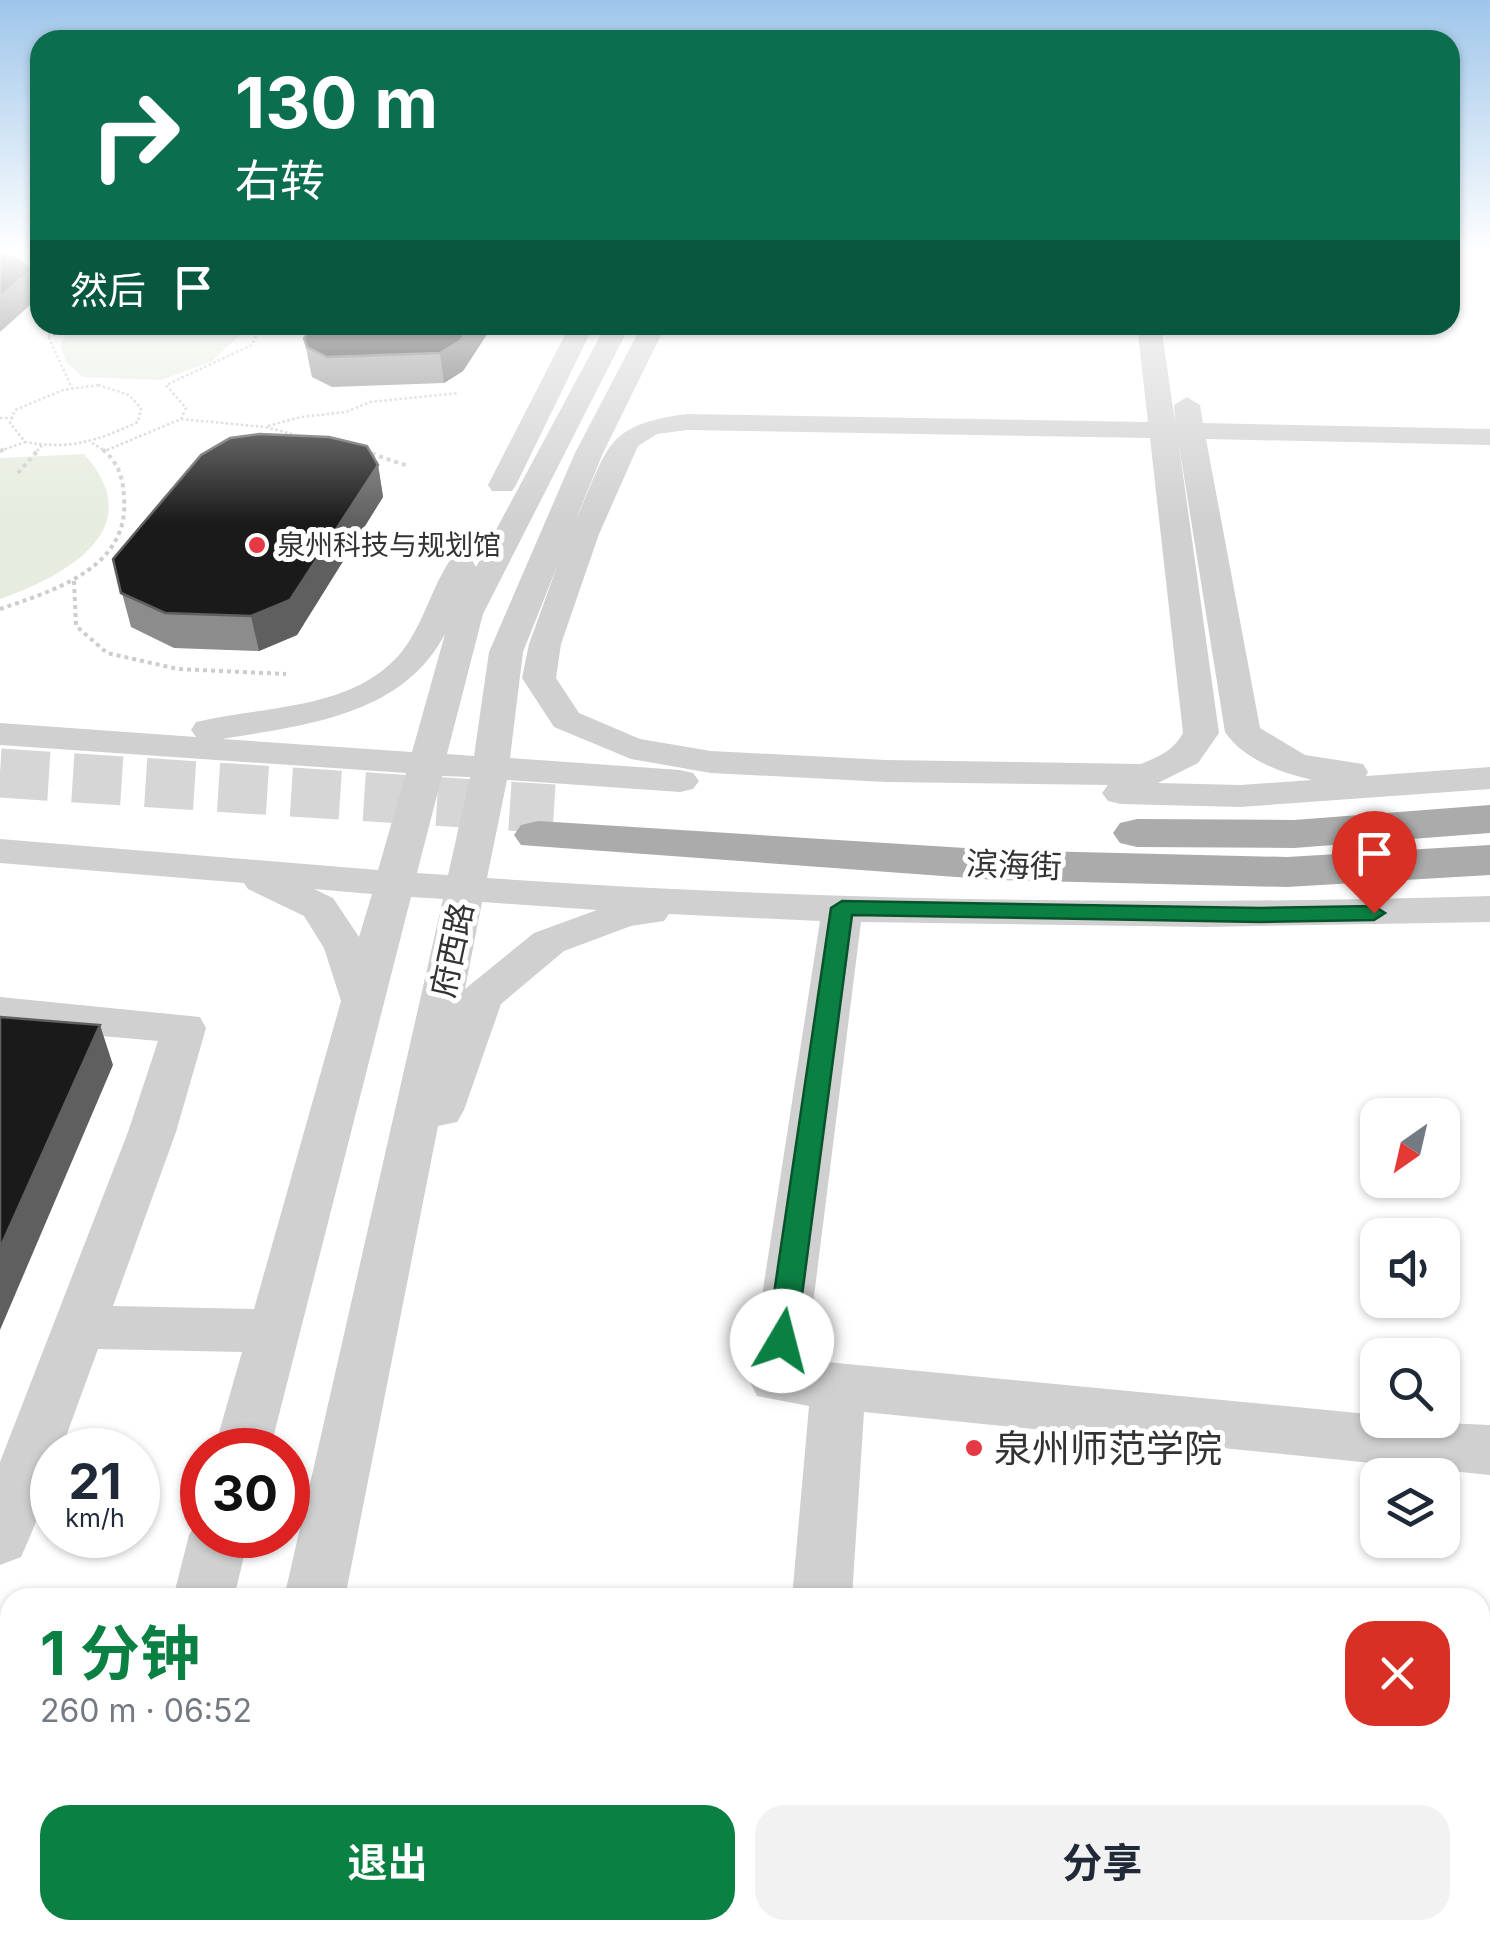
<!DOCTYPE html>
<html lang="zh">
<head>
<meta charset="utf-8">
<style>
	body { margin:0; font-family:Inter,"Noto Sans SC",sans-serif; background:#f2f2f3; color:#1f2937; height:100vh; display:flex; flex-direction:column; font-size:38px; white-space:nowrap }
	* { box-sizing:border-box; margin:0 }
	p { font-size:32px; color:#747a83 }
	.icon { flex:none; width:55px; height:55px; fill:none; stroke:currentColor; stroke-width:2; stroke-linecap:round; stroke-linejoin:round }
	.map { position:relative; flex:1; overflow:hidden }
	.sheet { position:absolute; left:0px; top:1588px; width:1490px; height:352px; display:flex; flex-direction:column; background:#fff; border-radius:30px 30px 0 0; box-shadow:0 2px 8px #0004 }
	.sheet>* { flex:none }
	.hud { position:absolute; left:30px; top:30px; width:1430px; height:305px; border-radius:30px; box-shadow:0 2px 8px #0004; background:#0b6e4f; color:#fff; overflow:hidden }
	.needle { width:65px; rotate:214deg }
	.controls { position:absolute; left:1360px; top:1098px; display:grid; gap:20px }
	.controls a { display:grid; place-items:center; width:100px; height:100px; border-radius:20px; background:#fff; box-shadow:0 2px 8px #0004; font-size:50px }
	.speed { position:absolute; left:30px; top:1428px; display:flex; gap:20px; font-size:50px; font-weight:700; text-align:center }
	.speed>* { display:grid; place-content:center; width:130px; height:130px; border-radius:50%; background:#fff; box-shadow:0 2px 8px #0004; line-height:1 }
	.speed small { font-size:25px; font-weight:400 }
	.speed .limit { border:15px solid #d22; background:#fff; color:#111 }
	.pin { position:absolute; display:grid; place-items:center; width:85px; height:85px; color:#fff; margin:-102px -42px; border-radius:50% 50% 50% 0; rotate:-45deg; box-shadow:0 0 10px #0007 }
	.pin .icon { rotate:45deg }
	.me { position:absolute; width:110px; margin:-55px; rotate:8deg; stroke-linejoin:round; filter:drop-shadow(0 0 8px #0008) }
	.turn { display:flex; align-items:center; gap:35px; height:210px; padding:0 40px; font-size:45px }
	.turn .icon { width:130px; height:130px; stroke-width:2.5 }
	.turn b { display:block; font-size:70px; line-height:85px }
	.then { display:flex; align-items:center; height:95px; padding:0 40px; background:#0003; gap:20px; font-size:38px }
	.round { display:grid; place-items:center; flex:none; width:105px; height:105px; border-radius:30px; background:#f2f2f3 }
	.overview { display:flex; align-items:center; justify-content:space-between; height:170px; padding:0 40px }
	h1 { font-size:60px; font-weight:700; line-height:75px; color:#0b8043 }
	.cta { display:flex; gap:20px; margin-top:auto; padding:20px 40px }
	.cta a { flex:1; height:115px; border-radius:30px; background:#0b8043; color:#fff; font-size:40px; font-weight:700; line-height:115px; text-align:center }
	.cta a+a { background:#f2f2f3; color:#1f2937 }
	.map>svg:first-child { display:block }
	.green { fill:#e6ecdf }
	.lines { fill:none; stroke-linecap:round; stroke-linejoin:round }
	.major-tunnel { stroke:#d6d6d6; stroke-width:49; stroke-dasharray:49 24; stroke-linecap:butt }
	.path-far1 { stroke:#cdcdcd; stroke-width:2.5; stroke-dasharray:2.5 2.5; stroke-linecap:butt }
	.path { stroke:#cdcdcd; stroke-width:4; stroke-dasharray:4 4; stroke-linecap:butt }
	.minor { fill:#d0d0d0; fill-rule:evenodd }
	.major { fill:#ababab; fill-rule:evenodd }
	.wall { fill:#8c8c8c }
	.shaded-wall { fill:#5f5f5f }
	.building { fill:#1a1a1a; stroke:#5f5f5f; stroke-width:2.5 }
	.route { fill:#0b8043; stroke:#07532c; stroke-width:2.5 }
	.poi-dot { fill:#e63946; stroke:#fff; stroke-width:4 }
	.labels { text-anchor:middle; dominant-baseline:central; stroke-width:10; stroke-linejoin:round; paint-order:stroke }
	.far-poi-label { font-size:28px; fill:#333; stroke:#fff; text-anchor:start }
	.street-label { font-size:32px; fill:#333; stroke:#fff }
	.near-poi-label { font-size:38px; fill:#333; stroke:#fff; text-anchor:start }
</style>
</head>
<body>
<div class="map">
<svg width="1490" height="1938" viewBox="0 0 1490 1938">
	<rect width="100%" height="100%" fill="#fff"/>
	<g class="green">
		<path d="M72 325H250L211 362 161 380 83 377 67 363 60 346Z"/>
		<path d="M84 454C152 529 65 576 0 599V458Z"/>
	</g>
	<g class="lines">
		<path class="major-tunnel" d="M0 773 554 809"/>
		<g class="path-far1">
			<path d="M56 325 48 336 72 388"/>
			<path d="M177 325H188"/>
			<path d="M48 336 103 325"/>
			<path d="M98 385 129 395 141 408 138 422C96 441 72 450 25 442L10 423 15 410 63 390Z"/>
			<path d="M0 418H12"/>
			<path d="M181 419 265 427 300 436"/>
			<path d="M268 426 301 417 346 412 370 402 458 393"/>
			<path d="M92 443 105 451"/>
			<path d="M107 450 181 419 186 408 166 385 252 345 261 325"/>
			<path d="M0 451 25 442"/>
			<path d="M37 451 42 445"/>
		</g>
		<g class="path">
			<path d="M0 451 6 449"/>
			<path d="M364 451 408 466"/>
			<path d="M18 473 39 449"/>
			<path d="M74 581 76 626 107 653 178 669 286 674"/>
			<path d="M0 609C55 590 130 568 124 497 123 477 118 462 102 449"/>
		</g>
		<g class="minor">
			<path d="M570 325H594L516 485 512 491H492L488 485Z"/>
			<path d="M606 325H630L483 614 447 754 474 756 489 652 575 453 642 325H666L603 453 576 519C609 449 602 425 687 414L1148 422 1137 325H1161L1175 422 1174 405 1187 397 1200 405 1203 423 1490 429V445L1206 439 1260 728 1305 755 1363 764 1368 772 1366 776 1490 767V789L1240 807 1121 804 1108 801 1102 793 1108 785 886 782 711 773 631 759 554 727 522 678 529 644 558 564 523 652 510 758 680 770 693 773 699 781 693 789 680 792 507 780 487 878C821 901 1155 906 1490 896V922L1206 927 861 922 806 1360 1378 1415V1420L1490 1425V1475L864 1412 852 1598H792L809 1406 757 1396 749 1380 820 921 669 914 664 921 631 926 564 951 501 1004 464 1110 457 1122 438 1126 345 1598H284L443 899 411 897 270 1450H214L242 1352 98 1349 61 1450H52C52 1487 36 1523 21 1557L0 1565V1462L128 1132 158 1041 0 1027V997L200 1017 206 1028 176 1132 113 1306 254 1309 341 1001 324 948 304 916 248 889 244 883 0 863V839L378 870 406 773 0 745V723L196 737 191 730 196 722C266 705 363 711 408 643 425 617 433 586 450 560H472L476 567ZM687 430 1150 438 1183 733C1174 750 1159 757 1141 764L886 760 711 751 640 739 579 713 556 678 561 644 599 534 638 446 657 434ZM1178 439 1225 732C1244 760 1280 772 1312 780L1240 785 1158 783 1198 763 1219 733ZM445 634 412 752 222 739C305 725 402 716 445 634ZM442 776 470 777 448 875 417 873ZM314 889 372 894 359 937 333 898ZM482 902 597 910 534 933 465 989Z"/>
			<path d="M202 1514V1535H249L234 1598H173L189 1535Z"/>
			<path d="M79 1930H149L147 1938H77Z"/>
			<path d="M209 1930H279L277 1938H207Z"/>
			<rect x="762" y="1930" width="70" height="8"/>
		</g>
		<g class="major">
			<path d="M1490 805V833L1294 848 1137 847 1120 843 1113 833 1120 823 1137 819 1294 820Z"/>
			<path d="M538 821 997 850 1287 857 1490 845V875L1287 887 997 880 521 845 514 835 521 825Z"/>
		</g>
	</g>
	<g class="wall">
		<path d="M316 325H493L463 371 444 383 332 387 312 377 310 368 304 338Z"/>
		<path d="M378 465 383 497 297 635 259 651 174 648 131 627 113 559Z"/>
	</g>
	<g class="shaded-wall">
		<path d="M31 270 38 298 0 332V297Z"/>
		<path d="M471 325H493L463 371 444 383 440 353Z"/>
		<path d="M378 465 383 497 297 635 259 651 251 616Z"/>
		<path d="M100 1025 113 1065 0 1330V1248Z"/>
	</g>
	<g class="building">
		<path d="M0 255 19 259 31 270 0 297Z"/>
		<path d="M316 325H471L460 341 440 353 327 357 307 347 304 338Z"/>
		<path d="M259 434 329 437 367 446 378 465 290 600 251 616 165 613 121 593 113 559 201 455 230 438Z"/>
		<path d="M0 1017 100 1025 0 1248Z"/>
	</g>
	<linearGradient id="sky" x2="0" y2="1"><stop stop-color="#9ec6ea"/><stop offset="0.48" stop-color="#fff"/><stop offset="1" stop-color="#fff" stop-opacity="0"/></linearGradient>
	<rect width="1490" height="523" fill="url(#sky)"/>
	<path class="route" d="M842 901 1261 908 1374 906 1385 913 1374 920 1261 922 852 915 796 1341 792 1349 782 1353 771 1349 767 1341 831 908Z"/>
	<g class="poi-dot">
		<circle cx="257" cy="545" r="10"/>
		<circle cx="974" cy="1448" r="10"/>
	</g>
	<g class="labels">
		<g class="far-poi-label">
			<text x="277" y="545">泉州科技与规划馆</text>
		</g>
		<g class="street-label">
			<text transform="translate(1014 865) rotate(2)">滨海街</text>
			<text transform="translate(452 950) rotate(-78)">府西路</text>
		</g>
		<g class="near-poi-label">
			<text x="994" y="1448">泉州师范学院</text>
		</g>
	</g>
</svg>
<div class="controls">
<a><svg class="needle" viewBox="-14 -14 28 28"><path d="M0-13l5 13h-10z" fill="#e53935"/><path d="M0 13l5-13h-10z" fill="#747a83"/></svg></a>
<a><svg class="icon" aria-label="sound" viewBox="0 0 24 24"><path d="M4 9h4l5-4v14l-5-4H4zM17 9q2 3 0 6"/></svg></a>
<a><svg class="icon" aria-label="search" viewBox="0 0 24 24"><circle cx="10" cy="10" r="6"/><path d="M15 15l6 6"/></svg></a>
<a><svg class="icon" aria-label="layers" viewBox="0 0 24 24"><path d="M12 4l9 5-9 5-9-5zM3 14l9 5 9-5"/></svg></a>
</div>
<div class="speed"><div>21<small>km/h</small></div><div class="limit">30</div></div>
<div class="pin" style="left:1374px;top:913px;background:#d93025"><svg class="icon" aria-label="arrive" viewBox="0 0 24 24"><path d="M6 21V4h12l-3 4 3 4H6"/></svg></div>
<svg class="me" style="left:782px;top:1341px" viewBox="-20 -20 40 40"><circle r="19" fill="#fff"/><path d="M0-13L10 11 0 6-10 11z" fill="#0b8043"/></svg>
<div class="hud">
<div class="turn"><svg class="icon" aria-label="right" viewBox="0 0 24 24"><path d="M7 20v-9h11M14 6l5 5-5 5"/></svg><div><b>130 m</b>右转</div></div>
<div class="then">然后<svg class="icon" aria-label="arrive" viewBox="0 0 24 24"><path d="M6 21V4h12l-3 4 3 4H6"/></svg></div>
</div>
<section class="sheet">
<div class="overview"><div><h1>1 分钟</h1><p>260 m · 06:52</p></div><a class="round" style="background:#d93025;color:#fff"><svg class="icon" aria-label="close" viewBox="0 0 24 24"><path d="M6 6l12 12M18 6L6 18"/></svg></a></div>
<div class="cta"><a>退出</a><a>分享</a></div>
</section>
</div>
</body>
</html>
